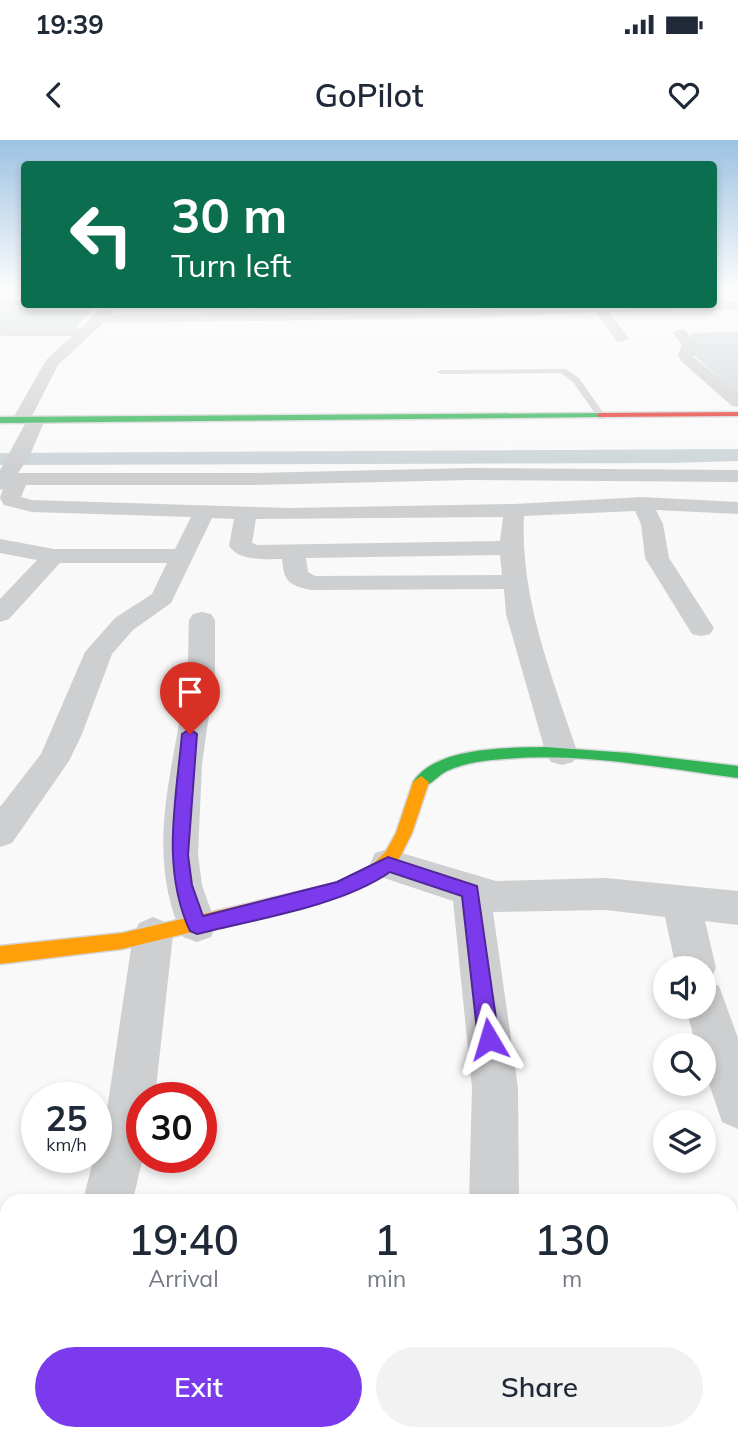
<!DOCTYPE html>
<html lang="en">
<head>
<meta charset="utf-8">
<style>
	body { margin:0; font-family:Mulish,sans-serif; background:#f2f2f3; color:#1f2937; height:100vh; display:flex; flex-direction:column; font-size:26px; white-space:nowrap }
	* { box-sizing:border-box; margin:0 }
	p { font-size:23px; color:#747a83 }
	.icon { flex:none; width:38px; height:38px; fill:none; stroke:currentColor; stroke-width:2; stroke-linecap:round; stroke-linejoin:round }
	.map { position:relative; flex:1; overflow:hidden }
	.sheet { position:absolute; left:0px; top:1054px; width:738px; height:247px; display:flex; flex-direction:column; background:#fff; border-radius:21px 21px 0 0; box-shadow:0 4px 10px #0003 }
	.sheet>* { flex:none }
	.guide { position:absolute; left:21px; top:21px; width:696px; height:147px; border-radius:7px; box-shadow:0 4px 10px #0003; background:#0b6e4f; color:#fff; overflow:hidden }
	.controls { position:absolute; left:653px; top:816px; display:grid; gap:14px }
	.controls a { display:grid; place-items:center; width:63px; height:63px; border-radius:50%; background:#fff; box-shadow:0 4px 10px #0003; font-size:35px }
	.speed { position:absolute; left:21px; top:942px; display:flex; gap:14px; font-size:35px; font-weight:700; text-align:center }
	.speed>* { display:grid; place-content:center; width:91px; height:91px; border-radius:50%; background:#fff; box-shadow:0 4px 10px #0003; line-height:1 }
	.speed small { font-size:18px; font-weight:400 }
	.speed .limit { border:10px solid #d22; background:#fff; color:#111 }
	.pin { position:absolute; display:grid; place-items:center; width:60px; height:60px; color:#fff; margin:-72px -30px; border-radius:50% 50% 50% 0; rotate:-45deg; box-shadow:0 0 7px #0007 }
	.pin .icon { rotate:45deg }
	.me { position:absolute; width:77px; margin:-38px; rotate:353deg; stroke-linejoin:round; filter:drop-shadow(0 0 5px #0008) }
	.turn { display:flex; align-items:center; gap:24px; height:147px; padding:0 35px; font-size:32px }
	.turn .icon { width:91px; height:91px; stroke-width:2.5 }
	.turn b { display:block; font-size:49px; line-height:60px }
	.eta { display:flex; justify-content:space-evenly; align-items:center; height:119px; text-align:center }
	.eta b { font-size:42px; font-weight:600; line-height:49px }
	.action { display:flex; gap:14px; margin-top:auto; padding:14px 35px }
	.action a { flex:1; height:80px; border-radius:42px; background:#7c3aed; color:#fff; font-size:28px; font-weight:600; line-height:80px; text-align:center }
	.action a+a { background:#f2f2f3; color:#1f2937 }
	.status { display:flex; justify-content:space-between; align-items:center; height:49px; padding:0 35px; background:#fff; direction:ltr }
	.status svg { height:19px; fill:currentColor }
	header { display:flex; justify-content:space-between; align-items:center; height:91px; padding:0 35px; background:#fff; font-size:32px; font-weight:600 }
	.map>svg:first-child { display:block }
	.water { fill:#ced6d9 }
	.lines { fill:none; stroke-linecap:round; stroke-linejoin:round }
	.canal { fill:#ced6d9; fill-rule:evenodd }
	.fast-casing { stroke:#d5d6d7; stroke-width:3 }
	.slow-casing { stroke:#d5d6d7; stroke-width:3 }
	.jam-casing { stroke:#d5d6d7; stroke-width:3 }
	.lane { fill:#cecfd0; fill-rule:evenodd }
	.street { fill:#cecfd0; fill-rule:evenodd }
	.fast { fill:#30b455; fill-rule:evenodd }
	.slow { fill:#ff9f0a; fill-rule:evenodd }
	.jam { fill:#e5322d; fill-rule:evenodd }
	.route { fill:#7c3aed; stroke:#51269a; stroke-width:2 }
</style>
</head>
<body>
<div class="status"><b>19:39</b><svg viewBox="0 0 49 12"><path d="M0 12V9h3v3zM5 12V6h3v6zM10 12V3h3v9zM15 12V0h3v12zM26 1h20v11H26zM47 4h2v5h-2z"/></svg></div>
<header><svg class="icon" aria-label="back" viewBox="0 0 24 24"><path d="M15 5l-7 7 7 7"/></svg>GoPilot<svg class="icon" aria-label="heart" viewBox="0 0 24 24"><path d="M12 20l-8-8c-3-5 5-10 8-4 3-6 11-1 8 4z"/></svg></header>
<div class="map">
<svg width="738" height="1300" viewBox="0 0 738 1300">
	<rect width="100%" height="100%" fill="#f9f9f9"/>
	<g class="water">
		<path d="M0 158 24 159V164L95 165 76 188 0 190Z"/>
		<path d="M738 192V254L693 215 690 193Z"/>
	</g>
	<g class="lines">
		<path class="canal" d="M738 309V321L671 323 0 325V313Z"/>
		<defs>
			<g id="fast">
				<path d="M603 273 604 275 600 277 0 283V277Z"/>
				<path d="M545 607 629 613 738 626V638C661 628 582 612 504 619 485 620 465 623 447 631 436 636 429 650 415 646L413 642C436 606 507 608 545 607Z"/>
			</g>
			<path id="slow" d="M421 636 429 642 412 693 398 721 383 736 345 755 122 809 0 824V806L122 793 336 743 371 726 386 711 396 693 413 642Z"/>
			<path id="jam" d="M738 272V276L600 277 596 275 600 273Z"/>
		</defs>
		<use href="#fast" class="fast-casing"/>
		<use href="#slow" class="slow-casing"/>
		<use href="#jam" class="jam-casing"/>
		<path class="lane" d="M566 229 579 238 606 277 605 279H599L573 242 561 233 441 234 437 232 441 230Z"/>
		<g class="street">
			<path d="M738 162V170L609 172 629 198 622 202 617 201 596 172 469 178 103 183 58 225 32 276H42L45 280 30 315 18 333H254L469 328 738 330V342L469 340 254 345H26L21 357 32 360 289 368 514 364 642 357 738 362V374L656 370 663 384 669 418 714 488 710 494 701 496 692 494 645 418 641 384 635 371 524 376C520 459 552 536 578 614L573 622 562 625 551 622 546 614 506 474 504 449 311 450C288 445 284 441 282 419 265 419 240 422 229 406L234 379 212 378 171 463 133 490 112 514 82 594 69 621 12 703 0 707V667L41 614 85 512 115 478 152 454 167 423H60L9 479 0 482V459L37 420 0 413V399L54 409H175L191 377 32 372 4 365 0 358 3 349 0 350V330L25 284H15L12 280 46 220 72 196H4L0 195V189L82 188 104 164H117L111 175 469 170 539 165ZM503 377 500 401 258 405 252 403 256 379ZM500 415 502 435 315 436 308 432 306 418Z"/>
			<path d="M680 189 685 190 696 205 693 217 738 253V267L732 266 682 222 678 215 682 205 673 193Z"/>
			<path d="M202 472 211 474 215 480V533L202 624 198 715 202 745 216 785 211 797 197 802 183 797C142 709 176 624 187 534 189 516 188 498 189 480L193 474Z"/>
			<path d="M388 709 496 741 606 738 738 751V785L705 781 716 828 709 842 719 846 738 898V989L722 982 704 929V905H696L685 866H704V828H676L665 777 606 770 493 772 518 948 519 1060H469L472 948 453 761 375 735 370 724 375 713Z"/>
			<path d="M153 777 167 783 173 795 155 957H142L143 1017 133 1060H83L108 963 133 795 139 783Z"/>
			<rect x="170" y="1293" width="60" height="7"/>
		</g>
		<use href="#fast" class="fast"/>
		<use href="#slow" class="slow"/>
		<use href="#jam" class="jam"/>
	</g>
	<linearGradient id="sky" x2="0" y2="1"><stop stop-color="#9dc2e2"/><stop offset="0.45" stop-color="#fcfcfc"/><stop offset="1" stop-color="#fcfcfc" stop-opacity="0"/></linearGradient>
	<rect width="738" height="330" fill="url(#sky)"/>
	<path class="route" d="M190 589 197 594 188 715 192 745 203 776 337 742 388 717 477 746 499 899 496 906 489 909 481 906 478 899 462 756 390 732C341 766 256 779 197 794L190 791C161 728 176 661 182 594Z"/>
</svg>
<div class="controls">
<a><svg class="icon" aria-label="sound" viewBox="0 0 24 24"><path d="M4 9h4l5-4v14l-5-4H4zM17 9q2 3 0 6"/></svg></a>
<a><svg class="icon" aria-label="search" viewBox="0 0 24 24"><circle cx="10" cy="10" r="6"/><path d="M15 15l6 6"/></svg></a>
<a><svg class="icon" aria-label="layers" viewBox="0 0 24 24"><path d="M12 4l9 5-9 5-9-5zM3 14l9 5 9-5"/></svg></a>
</div>
<div class="speed"><div>25<small>km/h</small></div><div class="limit">30</div></div>
<div class="pin" style="left:190px;top:594px;background:#d93025"><svg class="icon" aria-label="arrive" viewBox="0 0 24 24"><path d="M6 21V4h12l-3 4 3 4H6"/></svg></div>
<svg class="me" style="left:489px;top:899px" viewBox="-20 -20 40 40"><path d="M0-17L14 15 0 8-14 15z" fill="#7c3aed" stroke="#fff" stroke-width="4"/></svg>
<div class="guide">
<div class="turn"><svg class="icon" aria-label="left" viewBox="0 0 24 24"><path d="M17 20v-9H6M10 6l-5 5 5 5"/></svg><div><b>30 m</b>Turn left</div></div>
</div>
<section class="sheet">
<div class="eta">
<div><b>19:40</b><p>Arrival</p></div>
<div><b>1</b><p>min</p></div>
<div><b>130</b><p>m</p></div>
</div>
<div class="action"><a>Exit</a><a>Share</a></div>
</section>
</div>
</body>
</html>
